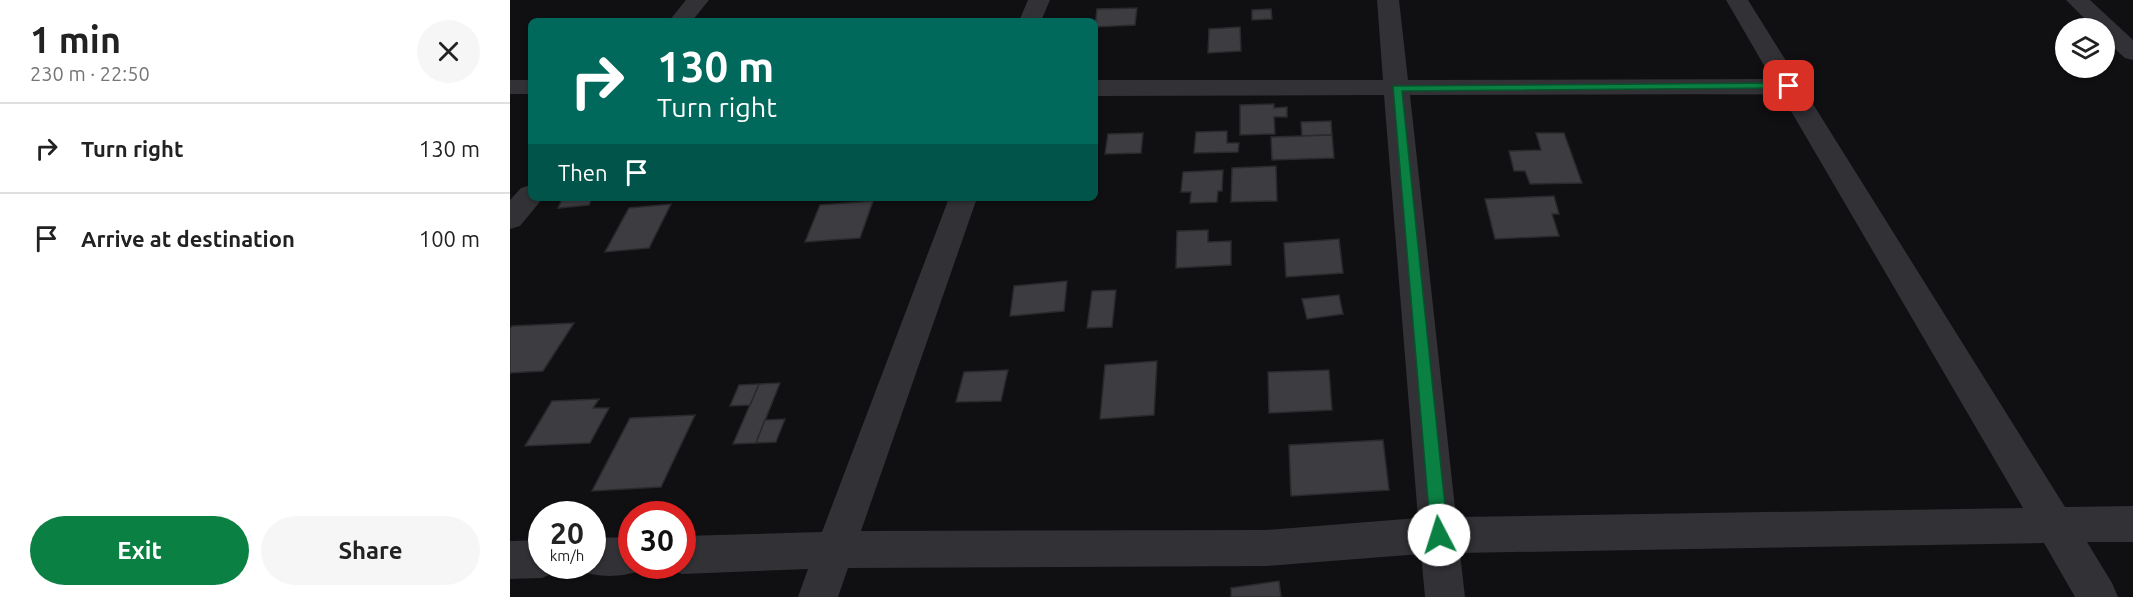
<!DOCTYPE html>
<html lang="en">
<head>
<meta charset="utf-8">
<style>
	body { margin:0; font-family:Ubuntu,sans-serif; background:#f6f6f6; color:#222; height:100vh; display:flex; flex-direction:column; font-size:22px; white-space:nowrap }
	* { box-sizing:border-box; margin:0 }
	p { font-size:20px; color:#767676 }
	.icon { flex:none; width:33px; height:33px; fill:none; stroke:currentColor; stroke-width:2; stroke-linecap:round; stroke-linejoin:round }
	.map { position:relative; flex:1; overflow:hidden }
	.panel { display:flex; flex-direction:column; background:#fff; width:510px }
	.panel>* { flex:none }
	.hud { position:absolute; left:18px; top:18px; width:570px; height:183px; border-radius:9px; box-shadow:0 2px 4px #0004; background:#00695c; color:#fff; overflow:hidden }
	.tools { position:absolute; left:1545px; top:18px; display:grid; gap:12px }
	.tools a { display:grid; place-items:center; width:60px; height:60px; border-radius:50%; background:#fff; box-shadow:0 2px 4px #0004; font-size:30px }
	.speed { position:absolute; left:18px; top:501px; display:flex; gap:12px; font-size:30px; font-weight:700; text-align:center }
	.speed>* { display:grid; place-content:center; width:78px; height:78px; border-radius:50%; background:#fff; box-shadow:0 2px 4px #0004; line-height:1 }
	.speed small { font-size:15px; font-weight:400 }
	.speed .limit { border:9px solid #d22; background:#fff; color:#111 }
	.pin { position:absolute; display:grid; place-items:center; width:51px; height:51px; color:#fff; margin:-26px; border-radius:12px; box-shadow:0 3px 9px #0006 }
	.me { position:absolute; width:66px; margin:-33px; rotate:355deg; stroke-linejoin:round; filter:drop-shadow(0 0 4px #0008) }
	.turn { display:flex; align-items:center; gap:21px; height:126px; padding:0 30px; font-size:27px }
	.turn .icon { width:78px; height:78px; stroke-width:2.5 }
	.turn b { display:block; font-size:42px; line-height:51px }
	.then { display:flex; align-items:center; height:57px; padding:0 30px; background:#0003; gap:12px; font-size:22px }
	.round { display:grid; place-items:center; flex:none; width:63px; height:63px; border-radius:32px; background:#f6f6f6 }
	.head { display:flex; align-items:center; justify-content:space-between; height:102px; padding:0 30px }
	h1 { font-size:36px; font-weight:700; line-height:45px }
	.cta { display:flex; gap:12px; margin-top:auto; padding:12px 30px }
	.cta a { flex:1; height:69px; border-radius:36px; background:#0b8043; color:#fff; font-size:24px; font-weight:700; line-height:69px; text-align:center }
	.cta a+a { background:#f6f6f6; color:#222 }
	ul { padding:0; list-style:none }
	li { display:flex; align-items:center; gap:18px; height:90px; padding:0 30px; border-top:2px solid #e0e0e0 }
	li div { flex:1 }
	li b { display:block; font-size:22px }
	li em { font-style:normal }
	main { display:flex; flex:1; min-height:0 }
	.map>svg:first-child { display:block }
	.building { fill:#3c3c41; stroke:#2a2a2d; stroke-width:1.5 }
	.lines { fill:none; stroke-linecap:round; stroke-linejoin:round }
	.minor { fill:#313136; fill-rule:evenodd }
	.route { fill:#0b8043; stroke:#07532c; stroke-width:1.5 }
</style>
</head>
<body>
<main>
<section class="panel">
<div class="head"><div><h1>1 min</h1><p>230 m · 22:50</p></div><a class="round"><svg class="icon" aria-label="close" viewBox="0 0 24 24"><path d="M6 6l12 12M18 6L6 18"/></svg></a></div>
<ul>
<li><svg class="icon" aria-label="right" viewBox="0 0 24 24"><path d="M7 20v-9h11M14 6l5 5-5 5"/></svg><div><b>Turn right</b></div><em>130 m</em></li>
<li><svg class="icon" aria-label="arrive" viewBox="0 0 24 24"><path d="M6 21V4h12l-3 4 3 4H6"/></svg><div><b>Arrive at destination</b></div><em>100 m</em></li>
</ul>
<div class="cta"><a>Exit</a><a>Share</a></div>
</section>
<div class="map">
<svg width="1623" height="597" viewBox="0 0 1623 597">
	<rect width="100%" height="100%" fill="#100f11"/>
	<g class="building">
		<path d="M627 8 625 25 585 27 587 9Z"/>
		<path d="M761 9 762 19 742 20V10Z"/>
		<path d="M730 27 731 51 698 53 699 29Z"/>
		<path d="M764 104V108L777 107V117H764L765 134 730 135V105Z"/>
		<path d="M821 121 822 135 792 136 791 122Z"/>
		<path d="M717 131V143H729L728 152 684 153 686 132Z"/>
		<path d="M633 133 631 153 595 154 598 134Z"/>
		<path d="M1026 133H1054L1072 183 1020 184 1015 171H1004L999 151 1031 150Z"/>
		<path d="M822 135 824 158 762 160 761 137Z"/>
		<path d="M766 166 767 201 721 202 722 168Z"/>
		<path d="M713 170 712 191H708L707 202 680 203 681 192H671L673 172Z"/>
		<path d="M1044 196 1049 214H1042L1049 236 985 239 975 199Z"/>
		<path d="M53 198H82L79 205 48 208Z"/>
		<path d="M363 201 350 238 295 242 310 205Z"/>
		<path d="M161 204 139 248 95 252 119 208Z"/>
		<path d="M698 230V242L721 241V265L666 268 667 231Z"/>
		<path d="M829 239 833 273 776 277 774 243Z"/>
		<path d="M557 281 554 311 500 316 504 286Z"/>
		<path d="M606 290 602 327 577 328 582 291Z"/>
		<path d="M829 295 833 314 797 319 792 299Z"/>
		<path d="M64 323 33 371 0 373V329L2 326Z"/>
		<path d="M647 361 644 415 590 419 595 365Z"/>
		<path d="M498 370 491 401 446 402 454 372Z"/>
		<path d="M819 370 822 410 759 413 758 372Z"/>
		<path d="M270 383 246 443 223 444 249 384Z"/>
		<path d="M249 384 240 405 220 406 229 385Z"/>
		<path d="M89 399 83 408H99L80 443 15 446 42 401Z"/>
		<path d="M185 415 151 487 82 491 120 418Z"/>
		<path d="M275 419 266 442 246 443 255 420Z"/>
		<path d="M873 440 879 490 781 496 779 445Z"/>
		<path d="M769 581 771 597H721V588Z"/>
	</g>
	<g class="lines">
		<g class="minor">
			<path d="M176 0H199L182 21H159Z"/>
			<path d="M518 0H540L531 21H509Z"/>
			<path d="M867 0H889L898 80 1262 79 1216 0H1238L1555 507 1623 506V542H1577L1602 583 1608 597H1565L1534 543 950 553 955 597H915L911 554 757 566 338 568 328 597H288L298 569 172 574 158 568 157 566H172V536L312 532 439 198H467L351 531 757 530 908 518 874 95 585 96V80H873ZM1271 94 1513 508 946 517 900 95Z"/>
			<path d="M1556 0H1580L1623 40V60L1615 58 1594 39V28H1584Z"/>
			<rect x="0" y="80" width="21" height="14"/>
			<path d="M21 185V198H33L10 226 0 229V200L11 188Z"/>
			<path d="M122 537V566H138L136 569C115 577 89 579 68 570L66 566H82V538Z"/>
			<path d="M32 540V566H49L46 572 32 578 0 579V541Z"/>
		</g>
	</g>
	<path class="route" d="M1279 83 1283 84V88L892 91 938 535 935 541 929 543 923 541 921 535 883 86Z"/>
</svg>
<div class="tools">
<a><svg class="icon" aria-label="layers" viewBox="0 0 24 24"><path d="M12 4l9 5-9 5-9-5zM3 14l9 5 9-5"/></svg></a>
</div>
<div class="speed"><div>20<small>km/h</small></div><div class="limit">30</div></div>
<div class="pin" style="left:1279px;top:86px;background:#d93025"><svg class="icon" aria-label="arrive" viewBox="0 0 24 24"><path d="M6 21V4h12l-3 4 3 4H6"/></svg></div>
<svg class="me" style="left:929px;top:535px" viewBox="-20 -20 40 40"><circle r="19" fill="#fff"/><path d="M0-13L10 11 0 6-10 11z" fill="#0b8043"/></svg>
<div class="hud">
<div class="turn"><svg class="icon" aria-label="right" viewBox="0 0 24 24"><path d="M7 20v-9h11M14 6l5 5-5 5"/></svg><div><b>130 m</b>Turn right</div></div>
<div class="then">Then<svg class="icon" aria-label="arrive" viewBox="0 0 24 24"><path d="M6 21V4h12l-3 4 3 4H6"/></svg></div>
</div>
</div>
</main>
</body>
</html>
